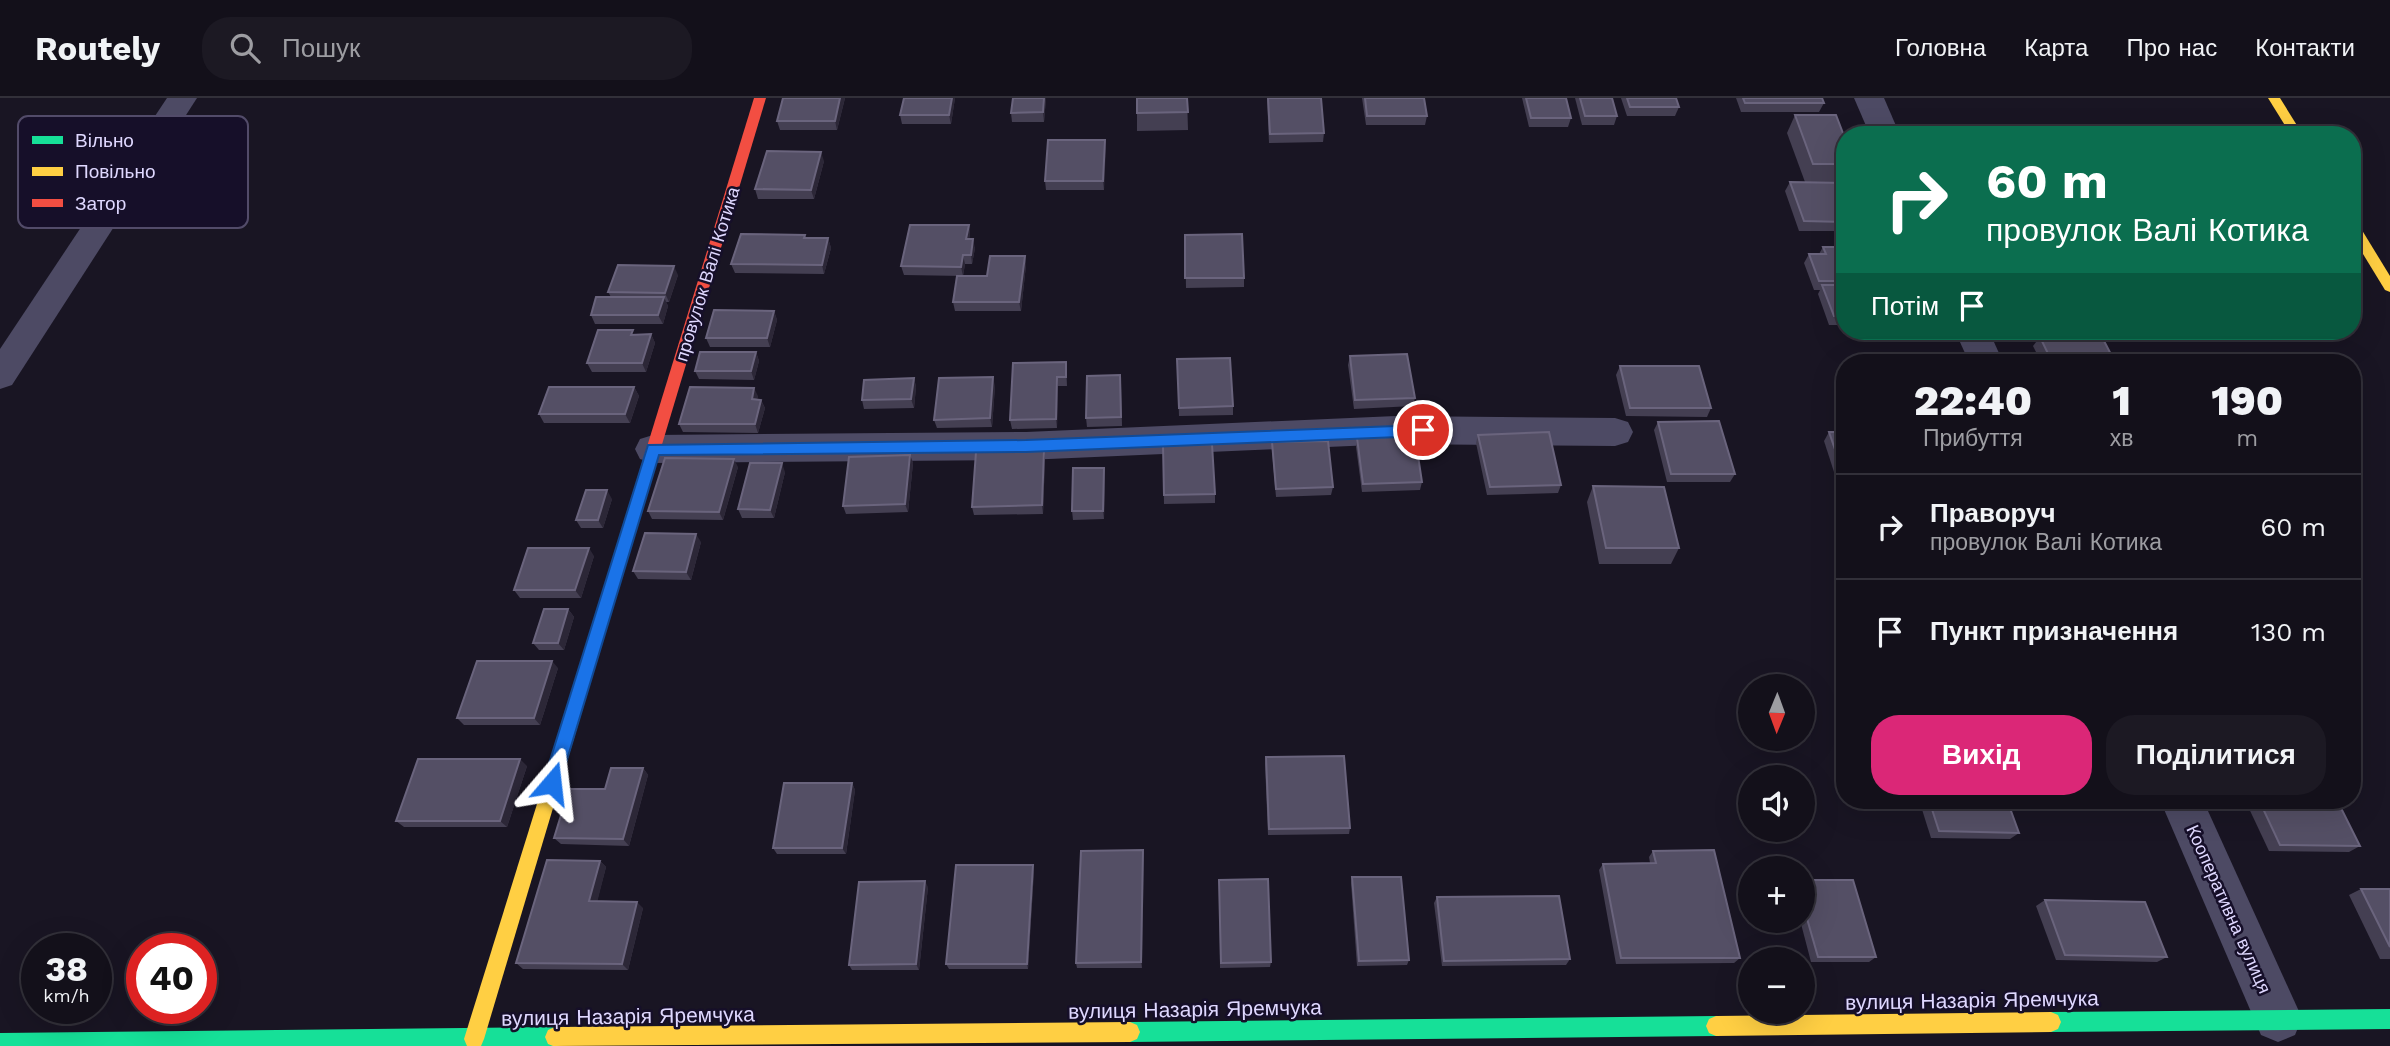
<!DOCTYPE html>
<html lang="uk">
<head>
<meta charset="utf-8">
<style>
	body { margin:0; font-family:"Work Sans",sans-serif; background:#1c1923; color:#f1f3f6; height:100vh; display:flex; flex-direction:column; font-size:26px; white-space:nowrap }
	* { box-sizing:border-box; margin:0 }
	p { font-size:23px; color:#9d9da2 }
	.icon { flex:none; width:38px; height:38px; fill:none; stroke:currentColor; stroke-width:2; stroke-linecap:round; stroke-linejoin:round }
	.map { position:relative; flex:1; overflow:hidden }
	.side { position:absolute; left:1836px; top:256px; width:525px; height:455px; display:flex; flex-direction:column; background:#13101a; border-radius:28px; box-shadow:0 7px 28px #0002,0 0 0 2px #323039 }
	.side>* { flex:none }
	.banner { position:absolute; left:1836px; top:28px; width:525px; height:214px; border-radius:28px; box-shadow:0 7px 28px #0002,0 0 0 2px #323039; background:#0b6e4f; color:#fff; overflow:hidden }
	.needle { width:46px; rotate:181deg }
	.fabs { position:absolute; left:1738px; top:576px; display:grid; gap:14px }
	.fabs a { display:grid; place-items:center; width:77px; height:77px; border-radius:50%; background:#13101a; box-shadow:0 7px 28px #0002,0 0 0 2px #323039; font-size:35px }
	.speed { position:absolute; left:21px; top:835px; display:flex; gap:14px; font-size:35px; font-weight:700; text-align:center }
	.speed>* { display:grid; place-content:center; width:91px; height:91px; border-radius:50%; background:#13101a; box-shadow:0 7px 28px #0002,0 0 0 2px #323039; line-height:1 }
	.speed small { font-size:18px; font-weight:400 }
	.speed .limit { border:10px solid #d22; background:#fff; color:#111 }
	.pin { position:absolute; display:grid; place-items:center; width:60px; height:60px; color:#fff; margin:-30px; border:4px solid #fff; border-radius:50%; box-shadow:0 2px 7px #0007 }
	.me { position:absolute; width:77px; margin:-38px; rotate:17deg; stroke-linejoin:round; filter:drop-shadow(0 0 5px #0008) }
	.turn { display:flex; align-items:center; gap:24px; height:147px; padding:0 35px; font-size:32px }
	.turn .icon { width:91px; height:91px; stroke-width:2.5 }
	.turn b { display:block; font-size:49px; line-height:60px }
	.then { display:flex; align-items:center; height:66px; padding:0 35px; background:#0003; gap:14px; font-size:26px }
	.eta { display:flex; justify-content:space-evenly; align-items:center; height:119px; text-align:center }
	.eta b { font-size:42px; font-weight:800; line-height:49px }
	.button { display:flex; gap:14px; margin-top:auto; padding:14px 35px }
	.button a { flex:1; height:80px; border-radius:28px; background:#db2777; color:#fff; font-size:28px; font-weight:800; line-height:80px; text-align:center }
	.button a+a { background:#1c1923; color:#f1f3f6 }
	ul { padding:0; list-style:none }
	li { display:flex; align-items:center; gap:21px; height:105px; padding:0 35px; border-top:2px solid #323039 }
	li div { flex:1 }
	li b { display:block; font-size:26px }
	li em { font-style:normal }
	header { display:flex; align-items:center; gap:42px; box-sizing:border-box; height:98px; padding:0 35px; background:#13101a; border-bottom:2px solid #323039 }
	header strong { font-size:33px }
	nav { display:flex; gap:38px; margin-inline-start:auto; font-size:24px }
	.search { width:490px; height:63px; background:#1c1923; display:flex; align-items:center; gap:18px; box-sizing:border-box; padding:0 24px; border-radius:28px; color:#9d9da2; font-size:26px }
	.map>svg:first-child { display:block }
	.lines { fill:none; stroke-linecap:round; stroke-linejoin:round }
	.street { fill:#4d4a64; fill-rule:evenodd }
	.fast { fill:#16e098; fill-rule:evenodd }
	.slow { fill:#ffcf43; fill-rule:evenodd }
	.jam { fill:#f24e42; fill-rule:evenodd }
	.wall { fill:#443f52 }
	.shaded-wall { fill:#2c2737 }
	.building { fill:#544f65; stroke:#6a647d; stroke-width:2 }
	.route { fill:#1a73e8; stroke:#114b97; stroke-width:2 }
	.labels { text-anchor:middle; dominant-baseline:central; stroke-width:5; stroke-linejoin:round; paint-order:stroke }
	.street-label { font-size:18px; fill:#dfd8ff; stroke:#160f29 }
	.near-street-label { font-size:21px; fill:#dfd8ff; stroke:#160f29 }
	.key { fill:#160f29; stroke:#524b69; stroke-width:2 }
	.key-label { font-size:19px; fill:#dfd8ff }
</style>
</head>
<body>
<header>
<strong>Routely</strong>
<div class="search"><svg class="icon" aria-label="search" viewBox="0 0 24 24"><circle cx="10" cy="10" r="6"/><path d="M15 15l6 6"/></svg>Пошук</div>
<nav><a>Головна</a><a>Карта</a><a>Про нас</a><a>Контакти</a></nav>
</header>
<div class="map">
<svg width="2390" height="948" viewBox="0 0 2390 948">
	<rect width="100%" height="100%" fill="#191523"/>
	<g class="lines">
		<g class="street">
			<path d="M167 0H197L12 287 0 291V251Z"/>
			<path d="M1854 0H1884L1900 37H1870Z"/>
			<path d="M1955 233H1989L2003 264H1969Z"/>
			<path d="M1396 318 1615 320 1628 324 1633 334 1628 344 1615 348 1396 346 1026 362 653 365 640 361 635 351 640 341 653 337 1026 334Z"/>
			<path d="M2160 702H2203L2302 920 2295 937 2278 944 2261 937Z"/>
		</g>
		<g class="fast">
			<path d="M2390 911V931L2051 934 2044 931 2041 924 2044 917 2051 914Z"/>
			<path d="M1716 918 1723 921 1726 928 1723 935 1716 938 1130 944 1123 941 1120 934 1123 927 1130 924Z"/>
			<path d="M555 929 562 932 565 939 562 946 557 948H0V935Z"/>
		</g>
		<g class="slow">
			<path d="M2268 0H2280L2303 37H2291Z"/>
			<path d="M2352 123 2357 124 2390 178V194L2385 192 2352 138Z"/>
			<path d="M577 596 583 598 585 603 484 941 481 948H467L464 941 569 603 571 598Z"/>
			<path d="M2051 914 2058 917 2061 924 2058 931 2051 934 1716 938 1709 935 1706 928 1709 921 1716 918Z"/>
			<path d="M1130 924 1137 927 1140 934 1137 941 1130 944 553 948 548 946 545 939 548 932 555 929Z"/>
		</g>
		<path class="jam" d="M754 0H766L585 603 583 608 577 610 571 608 569 603Z"/>
	</g>
	<g class="wall">
		<path d="M783 0H845L837 32H780L777 23Z"/>
		<path d="M904 0H955L951 26H902L900 17Z"/>
		<path d="M1046 0 1044 24H1012L1011 15Z"/>
		<path d="M1187 0 1188 32 1137 33V15Z"/>
		<path d="M1267 0H1321L1324 35 1323 44 1269 45Z"/>
		<path d="M1362 0H1424L1427 18 1425 27H1366Z"/>
		<path d="M1522 0H1566L1571 20 1568 29H1529Z"/>
		<path d="M1575 0H1612L1617 18 1614 27H1582Z"/>
		<path d="M1621 0H1676L1679 9 1675 18H1627Z"/>
		<path d="M1736 0H1822L1824 5 1819 14H1741Z"/>
		<path d="M1795 17 1844 38V84H1805L1787 35Z"/>
		<path d="M1105 42 1104 92H1046L1045 83Z"/>
		<path d="M824 63 814 101H758L755 91Z"/>
		<path d="M1790 84 1844 85V133H1799L1785 93Z"/>
		<path d="M969 127 970 136 969 141 975 150 972 166H965L963 178 904 177 901 168Z"/>
		<path d="M805 137 806 140H828L831 150 824 176 735 175 731 166Z"/>
		<path d="M1185 137 1244 180V189L1186 190Z"/>
		<path d="M1823 149H1844V227H1829L1818 196 1820 192H1814L1804 165 1809 156H1819Z"/>
		<path d="M1025 158 1026 167 1021 213H955L953 204 987 178Z"/>
		<path d="M678 177 669 204H666L668 208 663 226H595L591 217 611 199 608 194Z"/>
		<path d="M774 213 777 222 770 249H710L706 240Z"/>
		<path d="M635 236H651L655 245 646 274H592L587 265Z"/>
		<path d="M2040 239 2115 264H2041L2033 248Z"/>
		<path d="M756 254 759 263 754 282 699 281 695 273Z"/>
		<path d="M1350 258 1415 300 1413 308 1354 311 1348 267Z"/>
		<path d="M1177 261 1233 308V317L1179 318Z"/>
		<path d="M1066 264 1067 288H1058L1057 330 1012 331 1010 322Z"/>
		<path d="M1620 268 1711 310 1707 319 1626 318 1616 277Z"/>
		<path d="M914 280 916 289 914 310 864 311 862 302Z"/>
		<path d="M1121 285 1122 328 1087 329 1086 320Z"/>
		<path d="M995 288 992 329 937 330 934 322Z"/>
		<path d="M634 289 639 298 630 325H544L539 316Z"/>
		<path d="M758 298 757 301 761 302 765 310 758 335 683 334 679 326Z"/>
		<path d="M1658 324 1735 376 1730 384H1667L1654 332Z"/>
		<path d="M1829 334H1844V374H1834L1824 343Z"/>
		<path d="M1478 337 1561 387 1558 395 1487 397 1476 345Z"/>
		<path d="M1357 340 1422 384 1420 392 1362 394 1356 349Z"/>
		<path d="M1272 344 1333 389 1331 397 1276 399 1272 353Z"/>
		<path d="M1163 347 1215 396V405L1164 406Z"/>
		<path d="M1044 352 1045 361 1043 416 974 417 972 409Z"/>
		<path d="M910 357 913 365 908 414 846 416 843 408Z"/>
		<path d="M738 369 723 422 652 421 648 413Z"/>
		<path d="M785 374 774 420H742L738 411Z"/>
		<path d="M1105 378 1104 421 1073 422 1072 413Z"/>
		<path d="M1593 388 1679 450 1671 466H1599L1587 404Z"/>
		<path d="M612 401 603 430H581L576 422Z"/>
		<path d="M701 444 691 482 638 481 633 473Z"/>
		<path d="M594 458 581 500H520L514 492Z"/>
		<path d="M568 511 574 519 564 552H539L533 545Z"/>
		<path d="M558 570 540 627H464L457 620Z"/>
		<path d="M1266 659 1350 730 1349 736 1268 737 1265 666Z"/>
		<path d="M527 668 507 729H404L396 723Z"/>
		<path d="M643 670 648 677 629 748 561 746 554 740 605 691Z"/>
		<path d="M852 685 855 692 846 756H777L773 750Z"/>
		<path d="M1919 702H2007L2019 735 2010 741 1931 740Z"/>
		<path d="M2245 702H2337L2360 748 2349 754 2269 753Z"/>
		<path d="M1143 752 1142 870H1077L1076 865Z"/>
		<path d="M1653 753 1740 860 1734 865 1616 866 1599 772 1603 766 1650 765 1649 759Z"/>
		<path d="M600 763 606 769 597 803 643 810 628 872 523 871 516 865Z"/>
		<path d="M1034 773 1028 871H949L946 866Z"/>
		<path d="M1352 779 1409 862 1407 867 1357 868 1351 785Z"/>
		<path d="M1219 782 1271 864 1270 869 1220 870Z"/>
		<path d="M1802 782 1876 859 1869 864H1811L1800 822H1802Z"/>
		<path d="M928 789 919 872H852L849 867Z"/>
		<path d="M2361 791H2390V861H2380L2349 797Z"/>
		<path d="M1437 799 1570 861 1566 867 1442 868 1434 805Z"/>
		<path d="M2045 802 2167 859 2157 864 2056 862 2036 808Z"/>
	</g>
	<g class="shaded-wall">
		<path d="M840 0H845L837 32 835 23Z"/>
		<path d="M952 0H955L951 26 949 17Z"/>
		<path d="M1044 0H1046L1044 24 1043 14Z"/>
		<path d="M1105 42 1106 51 1104 92 1103 83Z"/>
		<path d="M821 54 824 63 814 101 811 92Z"/>
		<path d="M969 127 970 136 968 150 966 141Z"/>
		<path d="M828 140 831 150 824 176 822 167Z"/>
		<path d="M973 141 975 150 972 166 971 157Z"/>
		<path d="M963 157 965 166 963 178 961 169Z"/>
		<path d="M1025 158 1026 167 1021 213 1019 204Z"/>
		<path d="M674 168 678 177 669 204 665 195Z"/>
		<path d="M664 199 668 208 663 226 658 217Z"/>
		<path d="M774 213 777 222 770 249 767 240Z"/>
		<path d="M651 236 655 245 646 274 642 265Z"/>
		<path d="M756 254 759 263 754 282 751 273Z"/>
		<path d="M993 279 995 288 992 329 990 320Z"/>
		<path d="M1057 279 1058 288 1057 330 1056 321Z"/>
		<path d="M914 280 916 289 914 310 911 301Z"/>
		<path d="M634 289 639 298 630 325 625 316Z"/>
		<path d="M754 290 758 298 755 310 752 301Z"/>
		<path d="M761 302 765 310 758 335 755 326Z"/>
		<path d="M1044 352 1045 361 1043 416 1042 407Z"/>
		<path d="M910 357 913 365 908 414 905 406Z"/>
		<path d="M734 361 738 369 723 422 719 414Z"/>
		<path d="M782 365 785 374 774 420 770 412Z"/>
		<path d="M1104 370 1105 378 1104 421 1103 413Z"/>
		<path d="M607 392 612 401 603 430 598 422Z"/>
		<path d="M696 436 701 444 691 482 686 474Z"/>
		<path d="M589 450 594 458 581 500 575 492Z"/>
		<path d="M568 511 574 519 564 552 558 545Z"/>
		<path d="M552 563 558 570 540 627 534 620Z"/>
		<path d="M520 661 527 668 507 729 500 723Z"/>
		<path d="M643 670 648 677 629 748 623 741Z"/>
		<path d="M852 685 855 692 846 756 842 750Z"/>
		<path d="M1143 752 1144 758 1142 870 1141 864Z"/>
		<path d="M600 763 606 769 596 809 589 803Z"/>
		<path d="M1033 767 1034 773 1028 871 1027 866Z"/>
		<path d="M925 783 928 789 919 872 916 866Z"/>
		<path d="M637 804 643 810 628 872 622 866Z"/>
	</g>
	<g class="building">
		<path d="M783 0H840L835 23H777Z"/>
		<path d="M904 0H952L949 17H900Z"/>
		<path d="M1013 0H1044L1043 14 1011 15Z"/>
		<path d="M1137 0H1187L1188 14 1137 15Z"/>
		<path d="M1268 0H1321L1324 35 1270 36Z"/>
		<path d="M1365 0H1424L1427 18H1367Z"/>
		<path d="M1526 0H1566L1571 20H1531Z"/>
		<path d="M1580 0H1612L1617 18H1585Z"/>
		<path d="M1627 0H1676L1679 9H1630Z"/>
		<path d="M1743 0H1822L1824 5H1745Z"/>
		<path d="M1795 17H1836L1844 38V66H1813Z"/>
		<path d="M1048 42H1105L1103 83H1045Z"/>
		<path d="M767 53 821 54 811 92 755 91Z"/>
		<path d="M1790 84 1844 85V124L1804 123Z"/>
		<path d="M910 127H969L966 141H973L971 157H963L961 169 901 168Z"/>
		<path d="M741 136 805 137 804 140H828L822 167 731 166Z"/>
		<path d="M1242 136 1244 180H1185V137Z"/>
		<path d="M1823 149H1844V183H1819L1809 156H1826Z"/>
		<path d="M990 158H1025L1019 204H953L957 178H987Z"/>
		<path d="M618 167 674 168 665 195 608 194Z"/>
		<path d="M1822 187H1844V218H1834Z"/>
		<path d="M596 199H664L658 217H591Z"/>
		<path d="M714 212 774 213 767 240H706Z"/>
		<path d="M598 232H633L631 237 651 236 642 265H587Z"/>
		<path d="M2040 239H2102L2115 264H2052Z"/>
		<path d="M700 254H756L751 273H695Z"/>
		<path d="M1407 256 1415 300 1355 302 1350 258Z"/>
		<path d="M1230 260 1233 308 1179 310 1177 261Z"/>
		<path d="M1066 264V279H1057L1056 321 1010 322 1013 265Z"/>
		<path d="M1620 268H1699L1711 310H1630Z"/>
		<path d="M1120 277 1121 319 1086 320 1087 278Z"/>
		<path d="M993 279 990 320 934 322 939 280Z"/>
		<path d="M914 280 911 301 862 302 864 282Z"/>
		<path d="M549 289H634L625 316H539Z"/>
		<path d="M690 289 754 290 752 301 761 302 755 326H679Z"/>
		<path d="M1719 323 1735 376H1671L1658 324Z"/>
		<path d="M1549 334 1561 387 1490 389 1478 337Z"/>
		<path d="M1829 334H1844V366H1840Z"/>
		<path d="M1415 338 1422 384 1363 386 1357 340Z"/>
		<path d="M1328 343 1333 389 1276 391 1272 344Z"/>
		<path d="M1212 346 1215 396 1164 397 1163 347Z"/>
		<path d="M1044 352 1042 407 972 409 976 354Z"/>
		<path d="M910 357 905 406 843 408 849 359Z"/>
		<path d="M665 360 734 361 719 414 648 413Z"/>
		<path d="M750 365H782L770 412 738 411Z"/>
		<path d="M1073 370H1104L1103 413H1072Z"/>
		<path d="M1593 388 1664 389 1679 450H1606Z"/>
		<path d="M586 392H607L598 422H576Z"/>
		<path d="M645 435 696 436 686 474 633 473Z"/>
		<path d="M528 450H589L575 492H514Z"/>
		<path d="M544 511H568L558 545H533Z"/>
		<path d="M477 563H552L534 620H457Z"/>
		<path d="M1344 658 1350 730 1269 731 1266 659Z"/>
		<path d="M418 661H520L500 723H396Z"/>
		<path d="M611 670H643L623 741 554 740 569 691H605Z"/>
		<path d="M784 685H852L842 750H773Z"/>
		<path d="M1929 702H2007L2019 735 1939 733Z"/>
		<path d="M2259 702H2337L2360 748 2280 747Z"/>
		<path d="M1143 752 1141 864 1076 865 1081 753Z"/>
		<path d="M1714 752 1740 860H1621L1603 766 1656 765 1653 753Z"/>
		<path d="M547 762 600 763 589 803 637 804 622 866 516 865Z"/>
		<path d="M956 767H1033L1027 866H946Z"/>
		<path d="M1352 779H1401L1409 862 1359 863Z"/>
		<path d="M1268 781 1271 864 1221 865 1219 782Z"/>
		<path d="M1802 782H1853L1876 859H1818L1802 803Z"/>
		<path d="M925 783 916 866 849 867 859 784Z"/>
		<path d="M2361 791H2390V849Z"/>
		<path d="M1559 798 1570 861 1444 863 1437 799Z"/>
		<path d="M2045 802 2145 804 2167 859 2065 857Z"/>
	</g>
	<path class="route" d="M1423 327 1430 332 1423 338 1026 354 659 357 560 685 558 690 552 693 545 690 543 685 648 347 1026 342Z"/>
	<g class="labels">
		<g class="street-label">
			<text transform="translate(707 176) rotate(-73)">провулок Валі Котика</text>
			<text transform="translate(2229 811) rotate(66)">Кооперативна вулиця</text>
		</g>
		<g class="near-street-label">
			<text transform="translate(1972 902) rotate(-1)">вулиця Назарія Яремчука</text>
			<text transform="translate(1195 911) rotate(-1)">вулиця Назарія Яремчука</text>
			<text transform="translate(628 918) rotate(-1)">вулиця Назарія Яремчука</text>
		</g>
	</g>
	<rect x="18" y="18" width="230" height="112" rx="10" class="key"/>
	<rect x="32" y="38" width="31" height="8" fill="#16e098"/>
	<rect x="32" y="69" width="31" height="9" fill="#ffcf43"/>
	<rect x="32" y="101" width="31" height="8" fill="#f24e42"/>
	<g class="key-label">
		<text x="75" y="49">Вільно</text>
		<text x="75" y="80">Повільно</text>
		<text x="75" y="112">Затор</text>
	</g>
</svg>
<div class="fabs">
<a><svg class="needle" viewBox="-14 -14 28 28"><path d="M0-13l5 13h-10z" fill="#e53935"/><path d="M0 13l5-13h-10z" fill="#9d9da2"/></svg></a>
<a><svg class="icon" aria-label="sound" viewBox="0 0 24 24"><path d="M4 9h4l5-4v14l-5-4H4zM17 9q2 3 0 6"/></svg></a>
<a>+</a>
<a>−</a>
</div>
<div class="speed"><div>38<small>km/h</small></div><div class="limit">40</div></div>
<div class="pin" style="left:1423px;top:332px;background:#d93025"><svg class="icon" aria-label="arrive" viewBox="0 0 24 24"><path d="M6 21V4h12l-3 4 3 4H6"/></svg></div>
<svg class="me" style="left:552px;top:685px" viewBox="-20 -20 40 40"><path d="M0-17L14 15 0 8-14 15z" fill="#1a73e8" stroke="#fff" stroke-width="4"/></svg>
<div class="banner">
<div class="turn"><svg class="icon" aria-label="right" viewBox="0 0 24 24"><path d="M7 20v-9h11M14 6l5 5-5 5"/></svg><div><b>60 m</b>провулок Валі Котика</div></div>
<div class="then">Потім<svg class="icon" aria-label="arrive" viewBox="0 0 24 24"><path d="M6 21V4h12l-3 4 3 4H6"/></svg></div>
</div>
<section class="side">
<div class="eta">
<div><b>22:40</b><p>Прибуття</p></div>
<div><b>1</b><p>хв</p></div>
<div><b>190</b><p>m</p></div>
</div>
<ul>
<li><svg class="icon" aria-label="right" viewBox="0 0 24 24"><path d="M7 20v-9h11M14 6l5 5-5 5"/></svg><div><b>Праворуч</b><p>провулок Валі Котика</p></div><em>60 m</em></li>
<li><svg class="icon" aria-label="arrive" viewBox="0 0 24 24"><path d="M6 21V4h12l-3 4 3 4H6"/></svg><div><b>Пункт призначення</b></div><em>130 m</em></li>
</ul>
<div class="button"><a>Вихід</a><a>Поділитися</a></div>
</section>
</div>
</body>
</html>
